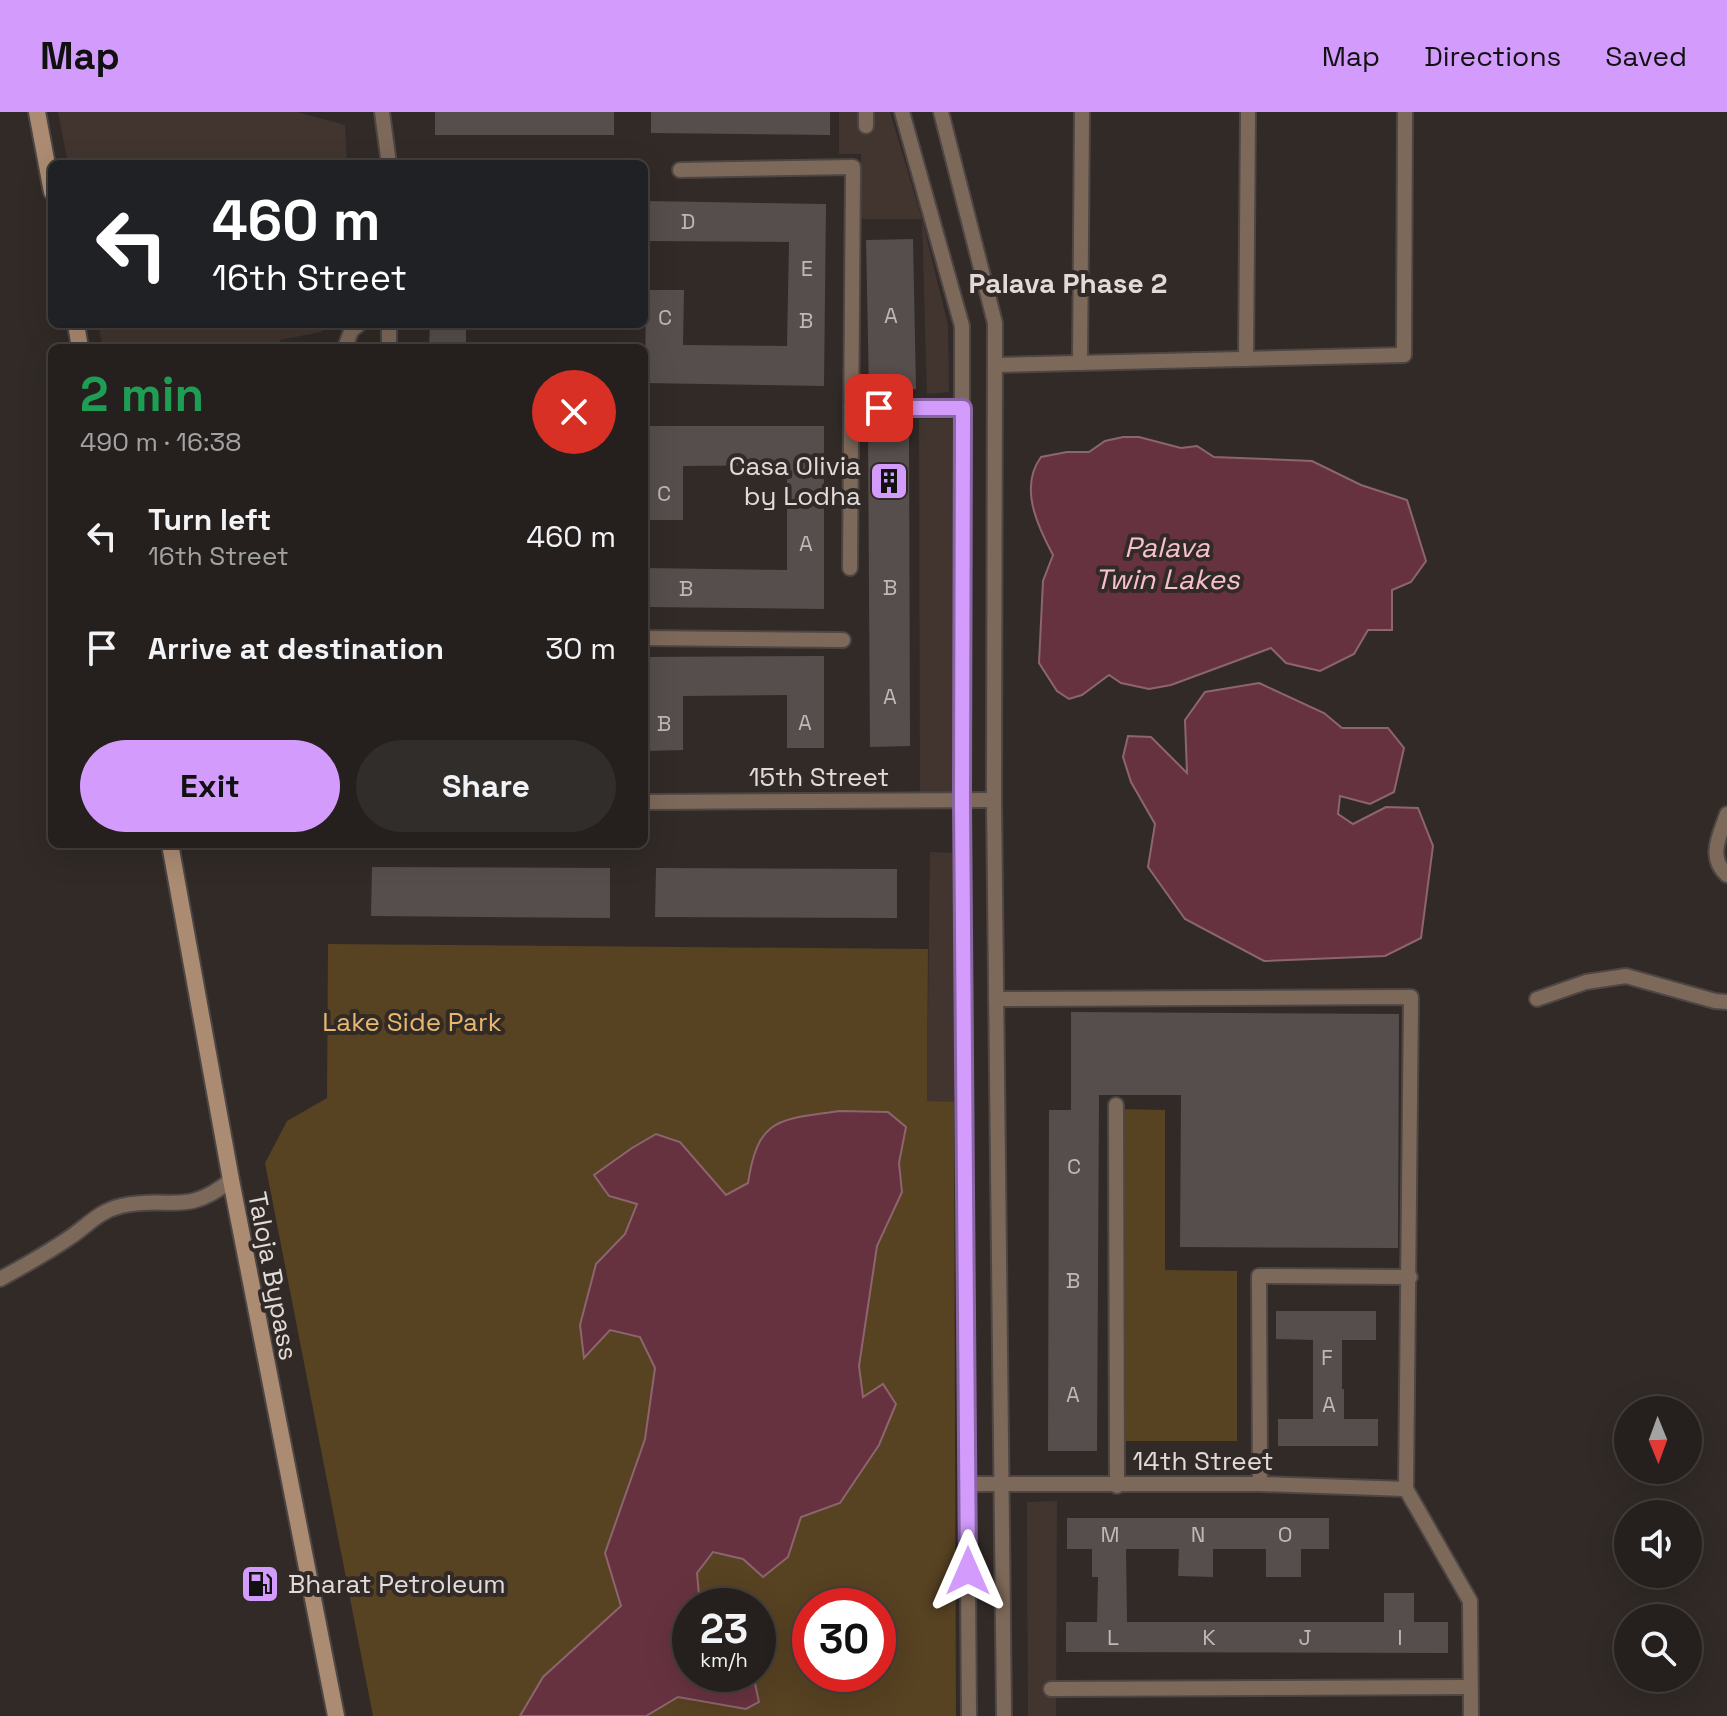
<!DOCTYPE html>
<html lang="en">
<head>
<meta charset="utf-8">
<style>
	body { margin:0; font-family:"Space Grotesk",sans-serif; background:#312d2a; color:#f1f3f6; height:100vh; display:flex; flex-direction:column; font-size:30px; white-space:nowrap }
	* { box-sizing:border-box; margin:0 }
	p { font-size:26px; color:#a3a3a4 }
	.icon { flex:none; width:44px; height:44px; fill:none; stroke:currentColor; stroke-width:2; stroke-linecap:round; stroke-linejoin:round }
	.map { position:relative; flex:1; overflow:hidden }
	.panel { position:absolute; left:48px; top:232px; width:600px; height:504px; display:flex; flex-direction:column; background:#25201d; border-radius:12px; box-shadow:0 8px 32px #0002,0 0 0 2px #423e3b }
	.panel>* { flex:none }
	.top-card { position:absolute; left:48px; top:48px; width:600px; height:168px; border-radius:12px; box-shadow:0 8px 32px #0002,0 0 0 2px #423e3b; background:#202124; color:#fff; overflow:hidden }
	.needle { width:52px; rotate:179deg }
	.fabs { position:absolute; left:1614px; top:1284px; display:grid; gap:16px }
	.fabs a { display:grid; place-items:center; width:88px; height:88px; border-radius:50%; background:#25201d; box-shadow:0 8px 32px #0002,0 0 0 2px #423e3b; font-size:40px }
	.speed { position:absolute; left:672px; top:1476px; display:flex; gap:16px; font-size:40px; font-weight:700; text-align:center }
	.speed>* { display:grid; place-content:center; width:104px; height:104px; border-radius:50%; background:#25201d; box-shadow:0 8px 32px #0002,0 0 0 2px #423e3b; line-height:1 }
	.speed small { font-size:20px; font-weight:400 }
	.speed .limit { border:12px solid #d22; background:#fff; color:#111 }
	.pin { position:absolute; display:grid; place-items:center; width:68px; height:68px; color:#fff; margin:-34px; border-radius:16px; box-shadow:0 4px 12px #0006 }
	.me { position:absolute; width:88px; margin:-44px; rotate:0deg; stroke-linejoin:round; filter:drop-shadow(0 0 6px #0008) }
	.turn { display:flex; align-items:center; gap:28px; height:168px; padding:0 32px; font-size:36px }
	.turn .icon { width:104px; height:104px; stroke-width:2.5 }
	.turn b { display:block; font-size:56px; line-height:68px }
	.round { display:grid; place-items:center; flex:none; width:84px; height:84px; border-radius:42px; background:#312d2a }
	.head { display:flex; align-items:center; justify-content:space-between; height:136px; padding:0 32px }
	h1 { font-size:48px; font-weight:700; line-height:60px; color:#1e9e55 }
	.button { display:flex; gap:16px; margin-top:auto; padding:16px 32px }
	.button a { flex:1; height:92px; border-radius:48px; background:#d39cfc; color:#111; font-size:32px; font-weight:700; line-height:92px; text-align:center }
	.button a+a { background:#312d2a; color:#f1f3f6 }
	ul { padding:0; list-style:none }
	li { display:flex; align-items:center; gap:24px; height:112px; padding:0 32px }
	li div { flex:1 }
	li b { display:block; font-size:30px }
	li em { font-style:normal }
	header { display:flex; align-items:center; gap:48px; box-sizing:border-box; height:112px; padding:0 40px; background:#d39cfc; color:#111 }
	header strong { font-size:38px }
	nav { display:flex; gap:44px; margin-inline-start:auto; font-size:28px }
	.map>svg:first-child { display:block }
	.built { fill:#423530 }
	.green { fill:#574222; fill-rule:evenodd }
	.water { fill:#673240; stroke:#8c656e; stroke-width:2 }
	.building { fill:#564e4d }
	.lines { fill:none; stroke-linecap:round; stroke-linejoin:round }
	.minor-casing { stroke:#4d4644; stroke-width:18 }
	.secondary-casing { stroke:#4d4644; stroke-width:20 }
	.minor { stroke:#7d6959; stroke-width:14 }
	.secondary { stroke:#ab8b72; stroke-width:16 }
	.route-casing { stroke:#8965a4; stroke-width:20 }
	.route { stroke:#d39cfc; stroke-width:14 }
	.labels { text-anchor:middle; dominant-baseline:central; stroke-width:8; stroke-linejoin:round; paint-order:stroke }
	.number-label { font-size:22px; fill:#beb8b7 }
	.poi-label { font-size:26px; fill:#e1dcda; stroke:#312a27; text-anchor:end }
	.street-label { font-size:26px; fill:#e1dcda; stroke:#312a27 }
	.park-label { font-size:26px; fill:#e8b86d; stroke:#312a27 }
	.neighbourhood-label { font-size:28px; font-weight:bold; fill:#e3d9d6; stroke:#312a27 }
	.water-label { font-size:28px; font-style:italic; fill:#f8c0cc; stroke:#312a27 }
</style>
</head>
<body>
<header>
<strong>Map</strong>
<nav><a>Map</a><a>Directions</a><a>Saved</a></nav>
</header>
<div class="map">
<svg width="1727" height="1604" viewBox="0 0 1727 1604">
	<rect width="100%" height="100%" fill="#312a27"/>
	<g class="built">
		<path d="M58 0H297L345 13 347 52H68Z"/>
		<path d="M839 0H890L922 107 948 213 949 280 927 282 922 107H860L861 42H839Z"/>
		<path d="M98 212H327L321 220 280 228 279 236H103Z"/>
		<path d="M919 307H957L958 680H920Z"/>
		<path d="M930 740 957 741 954 990H927Z"/>
		<path d="M1057 1389 1056 1604H1028L1027 1390Z"/>
	</g>
	<g class="green">
		<path d="M328 832 928 837 927 989 954 990 956 1604H373L265 1051 287 1009 327 986ZM690 1494H758V1562H690ZM810 1494H878V1562H810Z"/>
		<path d="M1122 997 1165 998V1158L1237 1159V1329H1121Z"/>
	</g>
	<g class="water">
		<path d="M1123 325H1139L1181 336 1197 334 1214 345 1312 349 1361 373 1407 388 1426 449 1411 470 1392 478V518H1368L1354 542 1320 559 1286 551 1271 536 1171 573 1149 577 1121 571 1109 563 1082 583 1069 587 1057 579 1039 551 1043 469 1053 443C1037 413 1019 375 1041 345L1067 340H1089L1105 329Z"/>
		<path d="M1259 571 1324 601 1342 616H1388L1404 636 1394 680 1370 692 1340 684 1338 702 1353 712 1386 695 1418 696 1433 734 1421 826 1385 844 1264 849 1185 807 1148 755 1155 712 1131 670 1123 645 1128 624 1151 625 1187 661 1185 608 1205 580Z"/>
		<path d="M839 999 888 1000 906 1015 899 1051 902 1080 877 1134 859 1254 863 1285 883 1272 896 1292 879 1333 840 1391 801 1405 788 1445 763 1465 743 1447 713 1440 697 1461 700 1494H690V1562H753L759 1590 746 1597 678 1585 646 1604H520L543 1565 621 1494 605 1441 645 1327 655 1256 640 1225 610 1218 584 1246 580 1213 596 1152 625 1122 637 1092 609 1084 594 1063 632 1036 656 1022 680 1030 726 1083 748 1071C758 1004 780 1008 839 999Z"/>
	</g>
	<g class="building">
		<rect x="435" y="0" width="179" height="23"/>
		<path d="M651 0H830V23L651 21Z"/>
		<path d="M647 89 826 92 824 274 645 271 646 178H684L683 233 787 234 789 130 646 129Z"/>
		<path d="M913 127 916 277 869 278 866 128Z"/>
		<path d="M430 212H466V236H429Z"/>
		<path d="M645 314H824V497L644 495 645 456 787 458V353L683 354V408H645Z"/>
		<path d="M868 318H909L910 634 870 635Z"/>
		<path d="M824 544V636H787V583L683 584V638L645 639V545Z"/>
		<path d="M372 755 610 756V806L371 804Z"/>
		<path d="M656 756 897 757V806L655 805Z"/>
		<path d="M1071 900 1399 902 1398 1136 1180 1135 1181 983H1099L1097 1339H1048L1049 998H1071Z"/>
		<path d="M1276 1199H1376V1228H1342V1277H1344V1307H1378V1334H1278V1307H1313V1228L1276 1227Z"/>
		<path d="M1067 1406H1329V1437H1301V1465H1266V1437H1213V1465L1178 1464 1179 1437H1126L1127 1510H1384V1481H1414V1510H1448V1541L1066 1540V1510H1097L1098 1465H1092V1437H1067Z"/>
	</g>
	<g class="lines">
		<defs>
			<g id="minor">
				<path d="M382 0 389 52"/>
				<path d="M866 0V14"/>
				<path d="M902 0 962 214V689L969 1604"/>
				<path d="M941 0 995 211 994 688 1004 1604"/>
				<path d="M680 58 853 55 850 456"/>
				<path d="M345 236 351 219 359 212"/>
				<path d="M389 236V212"/>
				<path d="M1246 247 1248 0"/>
				<path d="M1080 251 1082 0"/>
				<path d="M995 253 1404 243 1405 0"/>
				<path d="M851 296H963"/>
				<path d="M644 526 843 528"/>
				<path d="M644 690 994 688"/>
				<path d="M1727 702C1720 723 1707 745 1727 763"/>
				<path d="M996 887 1411 885 1406 1377 1470 1489 1471 1604"/>
				<path d="M1537 887 1586 870 1626 864 1715 889 1727 890"/>
				<path d="M1116 993 1117 1374"/>
				<path d="M0 1167C24 1154 47 1141 69 1126 87 1114 99 1099 121 1094 170 1083 186 1105 231 1068"/>
				<path d="M967 1372H1260L1406 1377"/>
				<path d="M1260 1372 1259 1164 1410 1165"/>
				<path d="M1051 1577 1470 1575"/>
			</g>
			<g id="secondary">
				<path d="M37 0 52 80"/>
				<path d="M76 212 80 236"/>
				<path d="M170 732 231 1068 336 1604"/>
			</g>
		</defs>
		<use href="#minor" class="minor-casing"/>
		<use href="#secondary" class="secondary-casing"/>
		<use href="#minor" class="minor"/>
		<use href="#secondary" class="secondary"/>
	</g>
	<g class="lines">
		<defs>
			<path id="route" d="M879 296H963L962 689 968 1459"/>
		</defs>
		<use href="#route" class="route-casing"/>
		<use href="#route" class="route"/>
	</g>
	<defs>
		<symbol id="building-square" viewBox="-11 -11 22 22"><rect x="-9" y="-9" width="18" height="18" rx="4" fill="#d39cfc" stroke="#312a27"/><path d="M-4-6H4V6H1V3H-1V6H-4ZM-2.5-4.3h1.7v1.8h-1.7ZM.8-4.3h1.7v1.8H.8ZM-2.5-1h1.7V.8h-1.7ZM.8-1h1.7V.8H.8Z" fill="#111"/></symbol>
		<symbol id="fuel-square" viewBox="-11 -11 22 22"><rect x="-9" y="-9" width="18" height="18" rx="4" fill="#d39cfc" stroke="#312a27"/><path d="M-5.5-6h7V0h2V4h1.3V-2.5L3-4.5l.8-.8L6-3V5H2.5V1h-1V6h-7ZM-4.2-4.7v3.2H.2V-4.7Z" fill="#111"/></symbol>
	</defs>
	<g fill-rule="evenodd">
		<use href="#building-square" x="867" y="347" width="44" height="44"/>
		<use href="#fuel-square" x="238" y="1450" width="44" height="44"/>
	</g>
	<g class="labels">
		<g class="number-label">
			<text x="688" y="109">D</text>
			<text x="807" y="156">E</text>
			<text x="891" y="203">A</text>
			<text x="665" y="205">C</text>
			<text x="806" y="208">B</text>
			<text x="664" y="381">C</text>
			<text x="806" y="431">A</text>
			<text x="890" y="475">B</text>
			<text x="686" y="476">B</text>
			<text x="890" y="584">A</text>
			<text x="805" y="610">A</text>
			<text x="664" y="611">B</text>
			<text x="1074" y="1054">C</text>
			<text x="1073" y="1168">B</text>
			<text x="1327" y="1245">F</text>
			<text x="1073" y="1282">A</text>
			<text x="1329" y="1292">A</text>
			<text x="1110" y="1422">M</text>
			<text x="1198" y="1422">N</text>
			<text x="1285" y="1422">O</text>
			<text x="1113" y="1525">L</text>
			<text x="1209" y="1525">K</text>
			<text x="1305" y="1525">J</text>
			<text x="1400" y="1525">I</text>
		</g>
		<g class="poi-label">
			<text x="861" y="354">Casa Olivia<tspan x="861" dy="30">by Lodha</tspan></text>
			<text x="288" y="1472" text-anchor="start">Bharat Petroleum</text>
		</g>
		<g class="street-label">
			<text x="819" y="665">15th Street</text>
			<text transform="translate(273 1164) rotate(79)">Taloja Bypass</text>
			<text x="1203" y="1349">14th Street</text>
		</g>
		<g class="park-label">
			<text x="412" y="910">Lake Side Park</text>
		</g>
		<g class="neighbourhood-label">
			<text x="1068" y="171">Palava Phase 2</text>
		</g>
		<g class="water-label">
			<text x="1167" y="435">Palava<tspan x="1167" dy="32">Twin Lakes</tspan></text>
		</g>
	</g>
</svg>
<div class="fabs">
<a><svg class="needle" viewBox="-14 -14 28 28"><path d="M0-13l5 13h-10z" fill="#e53935"/><path d="M0 13l5-13h-10z" fill="#a3a3a4"/></svg></a>
<a><svg class="icon" aria-label="sound" viewBox="0 0 24 24"><path d="M4 9h4l5-4v14l-5-4H4zM17 9q2 3 0 6"/></svg></a>
<a><svg class="icon" aria-label="search" viewBox="0 0 24 24"><circle cx="10" cy="10" r="6"/><path d="M15 15l6 6"/></svg></a>
</div>
<div class="speed"><div>23<small>km/h</small></div><div class="limit">30</div></div>
<div class="pin" style="left:879px;top:296px;background:#d93025"><svg class="icon" aria-label="arrive" viewBox="0 0 24 24"><path d="M6 21V4h12l-3 4 3 4H6"/></svg></div>
<svg class="me" style="left:968px;top:1459px" viewBox="-20 -20 40 40"><path d="M0-17L14 15 0 8-14 15z" fill="#d39cfc" stroke="#fff" stroke-width="4"/></svg>
<div class="top-card">
<div class="turn"><svg class="icon" aria-label="left" viewBox="0 0 24 24"><path d="M17 20v-9H6M10 6l-5 5 5 5"/></svg><div><b>460 m</b>16th Street</div></div>
</div>
<section class="panel">
<div class="head"><div><h1>2 min</h1><p>490 m · 16:38</p></div><a class="round" style="background:#d93025;color:#fff"><svg class="icon" aria-label="close" viewBox="0 0 24 24"><path d="M6 6l12 12M18 6L6 18"/></svg></a></div>
<ul>
<li><svg class="icon" aria-label="left" viewBox="0 0 24 24"><path d="M17 20v-9H6M10 6l-5 5 5 5"/></svg><div><b>Turn left</b><p>16th Street</p></div><em>460 m</em></li>
<li><svg class="icon" aria-label="arrive" viewBox="0 0 24 24"><path d="M6 21V4h12l-3 4 3 4H6"/></svg><div><b>Arrive at destination</b></div><em>30 m</em></li>
</ul>
<div class="button"><a>Exit</a><a>Share</a></div>
</section>
</div>
</body>
</html>
